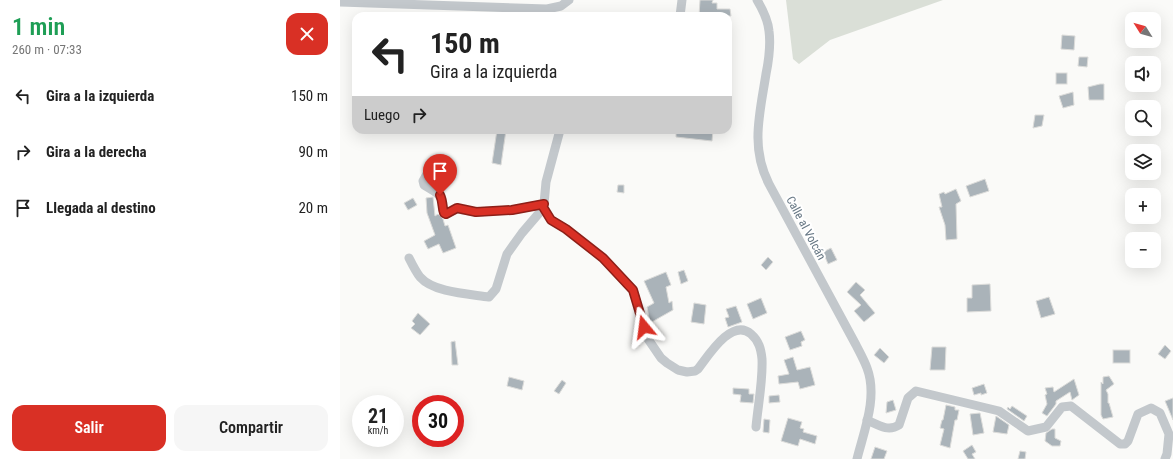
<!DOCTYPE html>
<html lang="es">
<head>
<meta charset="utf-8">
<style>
	body { margin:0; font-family:"Roboto Condensed",sans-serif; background:#f6f6f6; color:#222; height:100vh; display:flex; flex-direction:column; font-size:15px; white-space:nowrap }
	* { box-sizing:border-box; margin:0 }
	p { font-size:13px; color:#767676 }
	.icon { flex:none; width:22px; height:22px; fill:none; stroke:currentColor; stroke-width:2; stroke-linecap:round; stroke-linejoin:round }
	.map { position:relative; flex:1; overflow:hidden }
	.panel { display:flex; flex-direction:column; background:#fff; width:340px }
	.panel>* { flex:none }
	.hud { position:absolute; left:12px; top:12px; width:380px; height:122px; border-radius:12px; box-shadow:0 4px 16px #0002; background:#fff; color:#222; overflow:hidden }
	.needle { width:26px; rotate:307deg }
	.fabs { position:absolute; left:785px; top:12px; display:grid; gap:8px }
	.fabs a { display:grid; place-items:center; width:36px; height:36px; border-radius:8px; background:#fff; box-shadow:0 4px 16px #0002; font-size:20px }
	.speed { position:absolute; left:12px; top:395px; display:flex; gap:8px; font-size:20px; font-weight:700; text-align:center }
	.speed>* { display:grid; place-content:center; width:52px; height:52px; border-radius:50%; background:#fff; box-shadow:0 4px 16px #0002; line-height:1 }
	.speed small { font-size:10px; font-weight:400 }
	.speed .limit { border:6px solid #d22; background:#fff; color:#111 }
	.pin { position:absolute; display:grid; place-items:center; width:34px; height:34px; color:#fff; margin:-41px -17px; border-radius:50% 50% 50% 0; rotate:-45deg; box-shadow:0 0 4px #0007 }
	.pin .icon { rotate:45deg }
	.me { position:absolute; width:44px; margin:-22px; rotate:344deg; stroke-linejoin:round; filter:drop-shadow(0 0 3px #0008) }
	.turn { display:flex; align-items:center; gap:14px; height:84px; padding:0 12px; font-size:18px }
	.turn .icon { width:52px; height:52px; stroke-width:2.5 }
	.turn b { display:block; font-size:28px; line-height:34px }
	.then { display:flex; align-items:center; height:38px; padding:0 12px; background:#0003; gap:8px; font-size:15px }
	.round { display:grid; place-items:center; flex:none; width:42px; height:42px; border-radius:12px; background:#f6f6f6 }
	.head { display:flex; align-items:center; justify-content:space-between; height:68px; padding:0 12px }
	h1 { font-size:24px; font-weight:600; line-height:30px; color:#1e9e55 }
	.action { display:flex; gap:8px; margin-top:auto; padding:8px 12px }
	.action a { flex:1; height:46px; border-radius:12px; background:#d93025; color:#fff; font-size:16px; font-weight:600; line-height:46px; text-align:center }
	.action a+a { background:#f6f6f6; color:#222 }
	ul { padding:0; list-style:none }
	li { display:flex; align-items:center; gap:12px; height:56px; padding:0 12px }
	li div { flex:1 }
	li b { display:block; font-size:15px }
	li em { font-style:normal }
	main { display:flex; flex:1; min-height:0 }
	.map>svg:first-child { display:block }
	.green { fill:#dadfd7 }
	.building { fill:#aab3b9; stroke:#dcdcda }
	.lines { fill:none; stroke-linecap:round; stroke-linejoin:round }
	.minor { stroke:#c3c8cc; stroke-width:9 }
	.route-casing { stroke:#8d1f18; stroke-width:10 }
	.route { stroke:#d93025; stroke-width:7 }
	.labels { text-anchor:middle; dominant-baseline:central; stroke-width:4; stroke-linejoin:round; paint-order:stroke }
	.street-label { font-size:12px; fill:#657683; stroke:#fff }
</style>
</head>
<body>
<main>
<section class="panel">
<div class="head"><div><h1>1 min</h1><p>260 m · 07:33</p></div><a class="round" style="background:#d93025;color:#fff"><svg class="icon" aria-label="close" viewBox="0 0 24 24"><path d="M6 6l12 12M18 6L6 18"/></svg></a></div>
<ul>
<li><svg class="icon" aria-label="left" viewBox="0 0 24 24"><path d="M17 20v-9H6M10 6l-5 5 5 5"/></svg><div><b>Gira a la izquierda</b></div><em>150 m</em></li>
<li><svg class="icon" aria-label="right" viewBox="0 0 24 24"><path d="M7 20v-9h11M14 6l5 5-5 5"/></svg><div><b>Gira a la derecha</b></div><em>90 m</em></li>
<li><svg class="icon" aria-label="arrive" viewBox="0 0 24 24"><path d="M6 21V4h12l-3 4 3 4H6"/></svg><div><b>Llegada al destino</b></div><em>20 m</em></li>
</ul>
<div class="action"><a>Salir</a><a>Compartir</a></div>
</section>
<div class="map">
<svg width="833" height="459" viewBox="0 0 833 459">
	<rect width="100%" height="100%" fill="#fafaf8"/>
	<path class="green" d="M446 0H603L490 40 459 64 453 59Z"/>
	<g class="building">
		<path d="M360 0H373L372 3H377V9H390L391 16H359Z"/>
		<path d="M722 35 735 36 734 50 721 49Z"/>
		<path d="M739 57H748L747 67 738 66Z"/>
		<rect x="716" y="73" width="11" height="11"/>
		<path d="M760 84H764V100H749L748 87Z"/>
		<path d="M733 92 734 105 723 108 719 96Z"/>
		<path d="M695 115H704L702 126 693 128Z"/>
		<path d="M157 130H166L161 165 152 163Z"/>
		<path d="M336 130H373L372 141 336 137Z"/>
		<path d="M645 179 649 191 630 197 626 186Z"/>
		<path d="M278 185H284V193L277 192Z"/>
		<path d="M616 189 621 201 616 204 617 239 606 240 605 225 599 207H602L599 194 604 192 605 194Z"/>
		<path d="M93 197 95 216 98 214 103 219 105 226 108 225 116 248 103 253 99 244 88 249 84 241 95 235 87 213 86 198Z"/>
		<path d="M73 198 77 205 68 210 64 203Z"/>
		<path d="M491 248 497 260 488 264 483 252Z"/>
		<path d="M428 257 433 262 426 270 421 265Z"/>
		<path d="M344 270 348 281 341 284 338 272Z"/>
		<path d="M326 272 331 285 326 287 329 303 332 301 333 310 310 323 307 307 314 303 304 281Z"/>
		<path d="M516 282 525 290 520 295 535 313 524 322 514 311 521 305 507 292Z"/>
		<path d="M650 284 651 311 627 312V298H632V285Z"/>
		<path d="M709 297 715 314 701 318 696 301Z"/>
		<path d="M421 298 427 313 413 319 407 304Z"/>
		<path d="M354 303 366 305 364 324 351 322Z"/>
		<path d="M396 306 402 322 388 327 385 318 389 317 386 309Z"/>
		<path d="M78 313 90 324 80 335 71 328 75 324 72 321Z"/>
		<path d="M461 331 465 340 461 342 462 346 450 350 445 337Z"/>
		<path d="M115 341 118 365H112L111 342Z"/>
		<path d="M825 345 831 351 825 359 818 354Z"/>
		<path d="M592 347H606L605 370H590Z"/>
		<path d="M540 348 549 357 544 363 534 355Z"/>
		<rect x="773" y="350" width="17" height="13"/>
		<path d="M453 357 457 370 470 367 475 385 460 389 458 382 439 384 438 376 449 374 444 360Z"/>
		<path d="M769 376 774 384 766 390 768 394V403H769L773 417 763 419 761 415V382L763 384V377Z"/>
		<path d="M169 377 184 381 182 390 167 386Z"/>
		<path d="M734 379 739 395 732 400 730 392 716 401V404L707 416 702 413 707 404 705 395 707 394 705 388 713 387 714 392Z"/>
		<path d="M222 380 226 383 219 394 214 391Z"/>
		<path d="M644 384 647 393 641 395V393L634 395 632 388Z"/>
		<path d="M393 388 409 389V394H414L413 403 400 402 401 395 393 394Z"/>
		<path d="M439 395 440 402 429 403V396Z"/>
		<path d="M833 398V420L825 401Z"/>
		<path d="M553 400 556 410 546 413 547 402Z"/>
		<path d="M606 405 615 407V410H619L617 420H615L610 448 600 445 604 429 600 428 602 420H603Z"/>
		<path d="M672 406 687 416 684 421 667 409 668 407 670 409Z"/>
		<path d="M640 413 644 433 633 435 630 414Z"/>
		<path d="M656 416 669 425 667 434 653 432Z"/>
		<path d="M448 418 462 422 460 428 464 429 463 432 477 436 475 444 460 439 458 446 441 441Z"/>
		<path d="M424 419 430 420 429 433 423 432Z"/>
		<path d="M712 429H715V438L721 441 720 446H712L705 441 706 433Z"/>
		<path d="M632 445 636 452 632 454 635 459H628L623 451Z"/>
		<path d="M535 447 547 451 544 459H531Z"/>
		<path d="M680 451 686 452 685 459H678Z"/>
	</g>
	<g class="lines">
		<g class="minor">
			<path d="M417 0C423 10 428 20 429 31 431 46 429 59 426 74 420 113 410 147 429 184L516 345C520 353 524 360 527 368 538 397 524 431 517 459"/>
			<path d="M0 2 207 9 221 6 229 0"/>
			<path d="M340 16 342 0"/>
			<path d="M94 167 87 174 83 181 84 185C90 189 100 193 102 200 104 204 102 209 104 213L106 214 117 209 136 212 172 210 204 204"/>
			<path d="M203 207 211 220 226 229 263 258 293 290 308 339 321 358 327 363 338 370 347 372 355 371 358 369C368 356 392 317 411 334 419 341 421 349 422 359 423 381 418 405 416 427"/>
			<path d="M69 258C72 264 76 272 80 277 94 293 130 294 149 297L156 289 167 254 182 233 200 212 204 204 206 182 220 130"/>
			<path d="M527 420C538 425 548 432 559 425L568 398 576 391 659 411 688 431 706 427 722 407 731 406 780 444H785L788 441 798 414 811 408 820 413 829 434 827 454 825 459"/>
		</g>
	</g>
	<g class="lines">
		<defs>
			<path id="route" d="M100 195C103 201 102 207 104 213L106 214 117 208 136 212 172 210 204 204 203 207 211 220 226 229 263 258 293 290 304 327"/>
		</defs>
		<use href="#route" class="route-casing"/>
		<use href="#route" class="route"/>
	</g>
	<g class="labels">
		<g class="street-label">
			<text transform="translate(466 228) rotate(62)">Calle al Volcán</text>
		</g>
	</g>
</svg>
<div class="fabs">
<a><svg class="needle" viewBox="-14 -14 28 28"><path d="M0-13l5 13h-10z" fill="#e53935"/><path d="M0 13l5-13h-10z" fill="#767676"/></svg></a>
<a><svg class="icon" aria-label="sound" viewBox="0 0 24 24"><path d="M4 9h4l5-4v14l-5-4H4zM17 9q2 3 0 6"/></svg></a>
<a><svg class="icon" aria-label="search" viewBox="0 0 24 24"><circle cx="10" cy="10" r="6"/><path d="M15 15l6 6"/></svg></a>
<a><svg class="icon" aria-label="layers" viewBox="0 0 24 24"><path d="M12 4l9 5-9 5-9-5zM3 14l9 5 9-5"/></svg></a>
<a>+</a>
<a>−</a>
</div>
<div class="speed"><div>21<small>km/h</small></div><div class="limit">30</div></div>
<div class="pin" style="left:100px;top:195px;background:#d93025"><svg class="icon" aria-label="arrive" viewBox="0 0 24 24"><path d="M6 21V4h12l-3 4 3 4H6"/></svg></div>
<svg class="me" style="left:304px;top:327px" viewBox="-20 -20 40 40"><path d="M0-17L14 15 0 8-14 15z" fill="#d93025" stroke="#fff" stroke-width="4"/></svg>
<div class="hud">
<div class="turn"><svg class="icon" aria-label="left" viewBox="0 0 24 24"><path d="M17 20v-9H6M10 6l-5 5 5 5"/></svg><div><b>150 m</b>Gira a la izquierda</div></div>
<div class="then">Luego<svg class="icon" aria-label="right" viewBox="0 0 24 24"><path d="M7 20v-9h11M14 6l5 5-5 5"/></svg></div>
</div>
</div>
</main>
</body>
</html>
